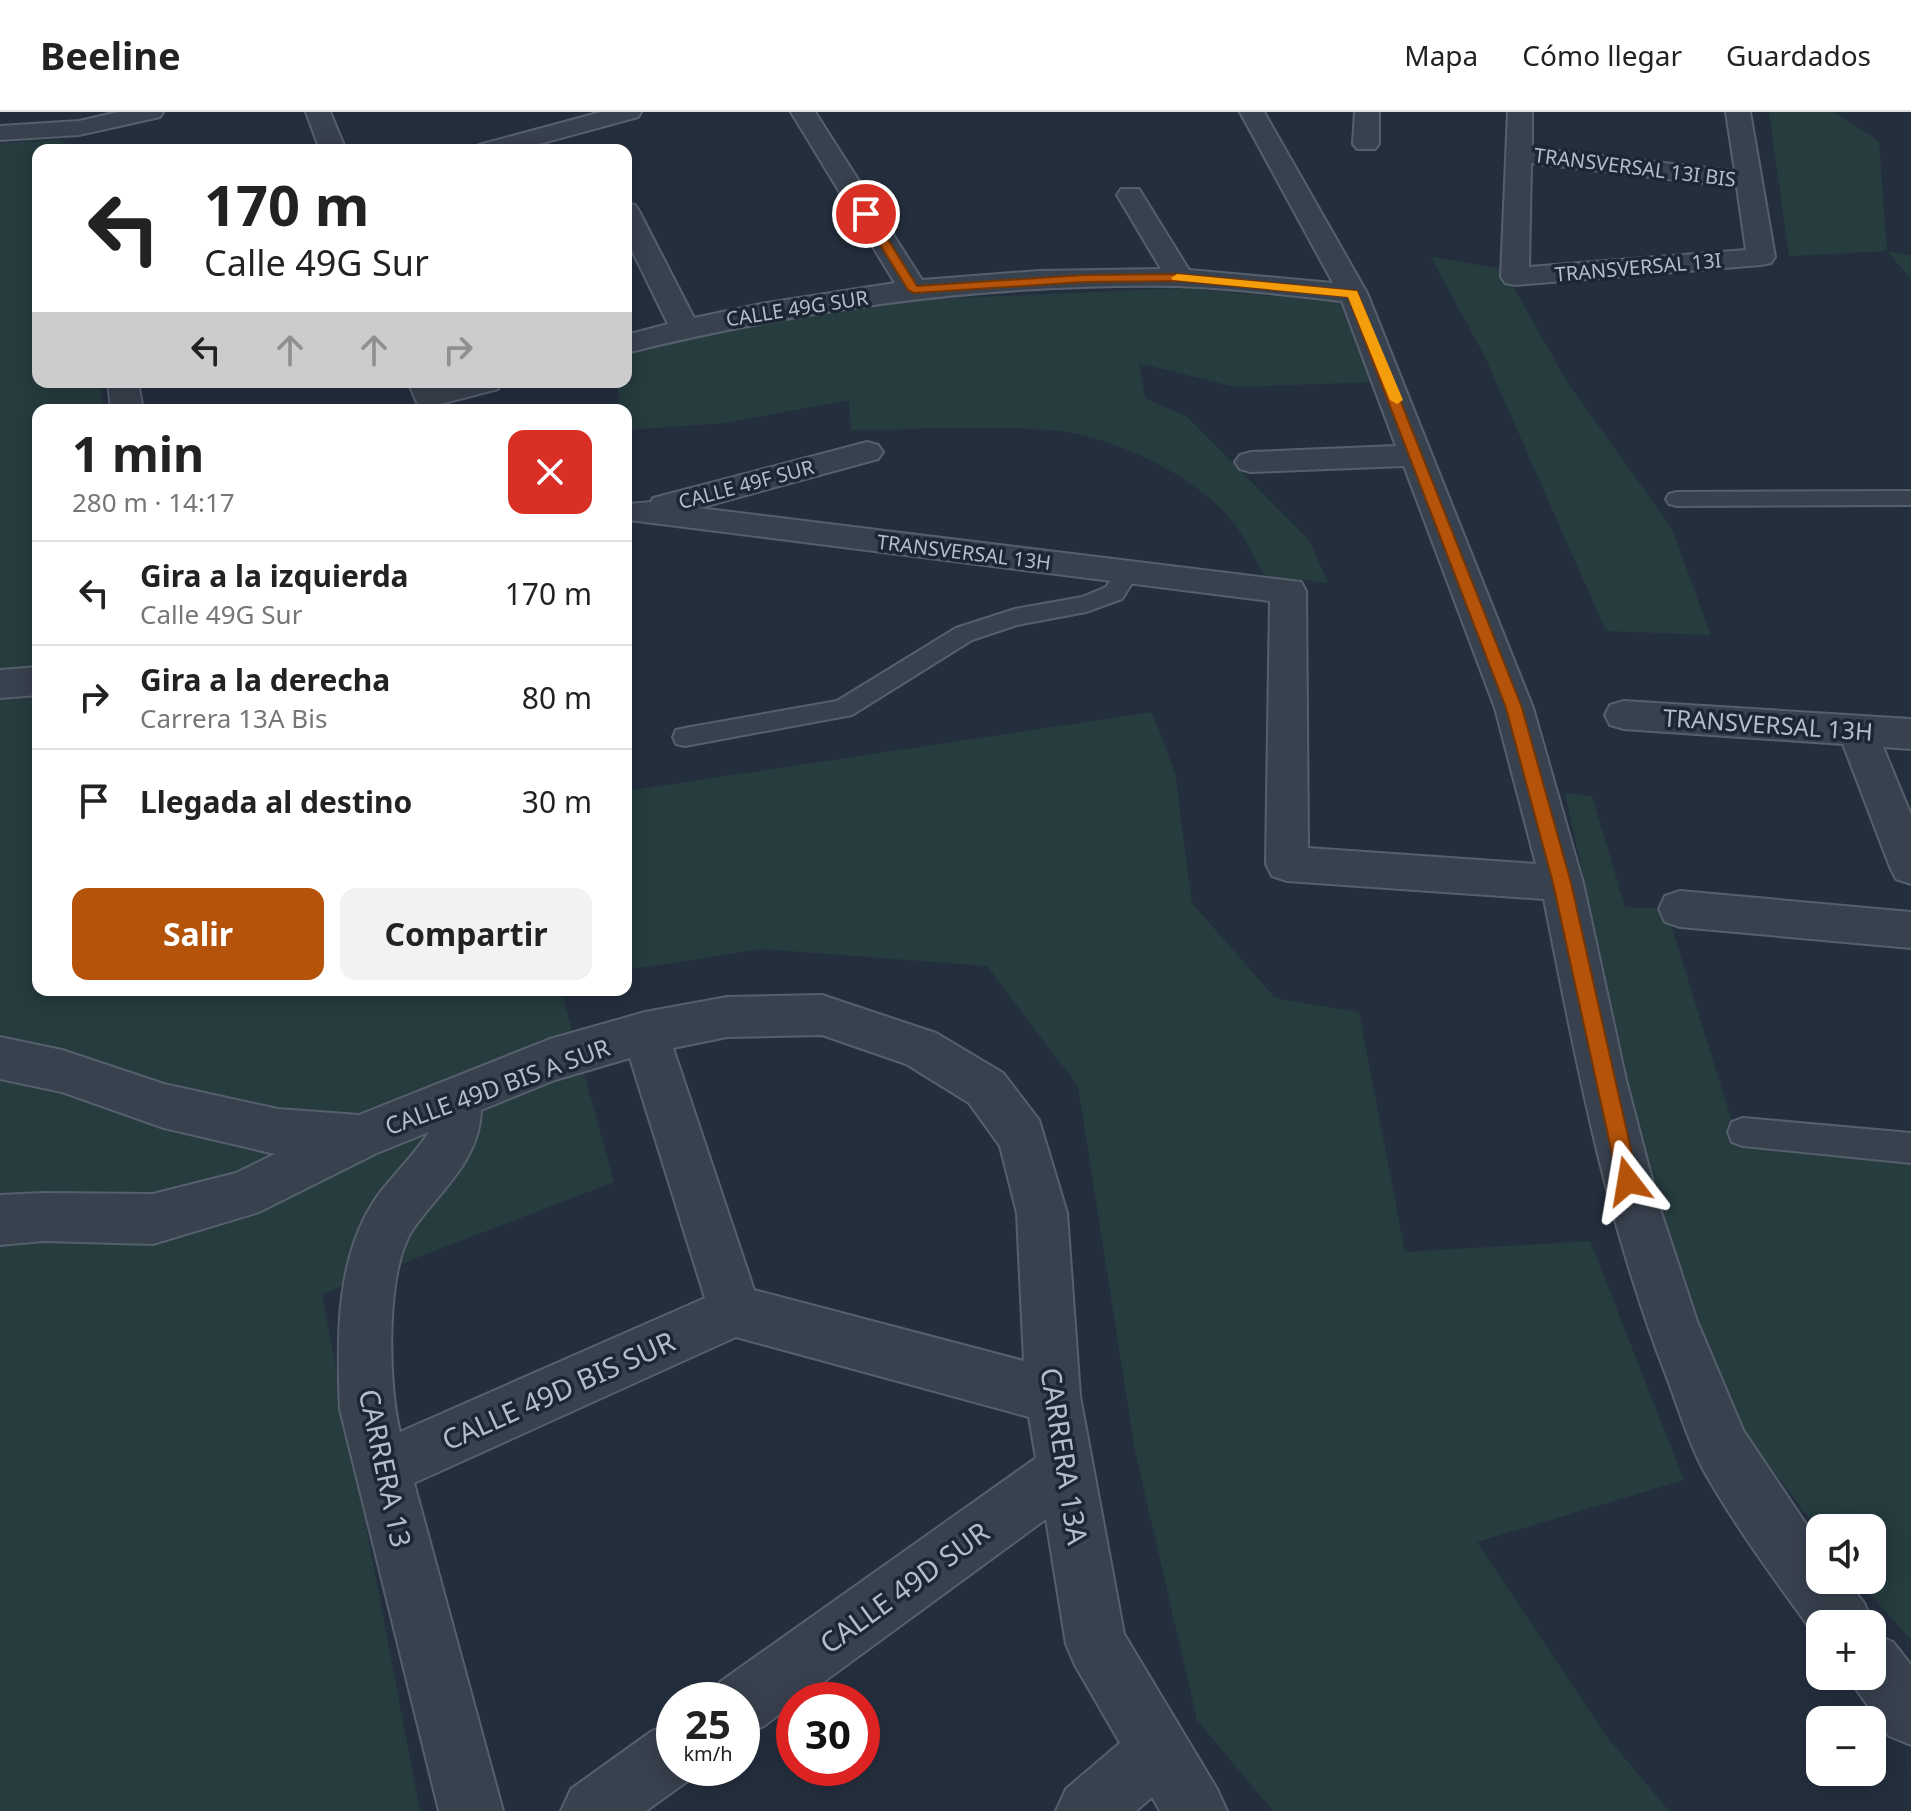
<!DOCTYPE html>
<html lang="es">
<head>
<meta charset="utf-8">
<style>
	body { margin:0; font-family:"Noto Sans",sans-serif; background:#f2f2f2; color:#222; height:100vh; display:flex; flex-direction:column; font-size:30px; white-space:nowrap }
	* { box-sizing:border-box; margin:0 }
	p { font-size:26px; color:#767676 }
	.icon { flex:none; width:44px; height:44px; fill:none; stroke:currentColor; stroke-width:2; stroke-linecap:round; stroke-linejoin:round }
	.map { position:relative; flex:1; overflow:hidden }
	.drawer { position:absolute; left:32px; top:292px; width:600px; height:592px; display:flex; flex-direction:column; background:#fff; border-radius:16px; box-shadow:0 4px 20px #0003 }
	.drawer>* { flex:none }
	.banner { position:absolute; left:32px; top:32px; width:600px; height:244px; border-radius:16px; box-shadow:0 4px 20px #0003; background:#fff; color:#222; overflow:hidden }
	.tools { position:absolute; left:1806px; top:1402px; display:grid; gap:16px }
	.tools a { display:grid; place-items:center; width:80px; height:80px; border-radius:16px; background:#fff; box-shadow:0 4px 20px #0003; font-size:40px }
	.speed { position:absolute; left:656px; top:1570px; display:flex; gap:16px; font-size:40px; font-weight:700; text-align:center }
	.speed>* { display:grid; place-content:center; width:104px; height:104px; border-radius:50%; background:#fff; box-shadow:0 4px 20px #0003; line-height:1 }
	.speed small { font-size:20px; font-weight:400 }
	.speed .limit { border:12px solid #d22; background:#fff; color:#111 }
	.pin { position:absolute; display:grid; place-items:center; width:68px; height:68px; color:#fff; margin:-34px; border:4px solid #fff; border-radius:50%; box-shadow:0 2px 8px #0007 }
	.me { position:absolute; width:88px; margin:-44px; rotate:346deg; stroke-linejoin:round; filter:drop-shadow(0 0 6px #0008) }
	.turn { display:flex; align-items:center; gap:28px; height:168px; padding:0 40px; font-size:36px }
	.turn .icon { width:104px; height:104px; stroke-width:2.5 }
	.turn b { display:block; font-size:56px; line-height:68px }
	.lanes { display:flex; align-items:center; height:76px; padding:0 40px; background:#0003; justify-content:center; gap:40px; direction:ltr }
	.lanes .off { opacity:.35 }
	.round { display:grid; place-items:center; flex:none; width:84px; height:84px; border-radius:16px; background:#f2f2f2 }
	.summary { display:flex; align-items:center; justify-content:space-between; height:136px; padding:0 40px }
	h1 { font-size:48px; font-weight:700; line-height:60px }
	.primary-button { display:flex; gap:16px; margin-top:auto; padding:16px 40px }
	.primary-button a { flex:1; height:92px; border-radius:16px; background:#b45309; color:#fff; font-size:32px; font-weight:700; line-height:92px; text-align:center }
	.primary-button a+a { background:#f2f2f2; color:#222 }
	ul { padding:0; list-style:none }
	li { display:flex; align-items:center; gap:24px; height:104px; padding:0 40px; border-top:2px solid #e0e0e0 }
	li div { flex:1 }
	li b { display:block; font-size:30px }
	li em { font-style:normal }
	header { display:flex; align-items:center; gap:48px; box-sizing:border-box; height:112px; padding:0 40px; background:#fff; border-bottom:2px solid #e0e0e0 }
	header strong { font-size:38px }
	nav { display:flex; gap:44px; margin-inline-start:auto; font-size:28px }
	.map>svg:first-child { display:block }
	.green { fill:#263c3f }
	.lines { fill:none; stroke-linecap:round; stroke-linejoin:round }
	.service-casing { stroke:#565f6c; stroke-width:4 }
	.minor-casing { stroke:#565f6c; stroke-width:4 }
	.service { fill:#38414e; fill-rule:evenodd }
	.minor { fill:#38414e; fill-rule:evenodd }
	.route { fill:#b45309; stroke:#753606; stroke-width:2 }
	.slow { fill:#f59e0b }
	.labels { text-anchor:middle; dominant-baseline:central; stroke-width:7; stroke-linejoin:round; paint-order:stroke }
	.far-street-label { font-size:20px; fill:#b4bcc9; stroke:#1d2633 }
	.street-label { font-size:24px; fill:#b4bcc9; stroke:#1d2633 }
	.near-street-label { font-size:28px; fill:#b4bcc9; stroke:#1d2633 }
</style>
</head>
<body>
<header>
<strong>Beeline</strong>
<nav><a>Mapa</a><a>Cómo llegar</a><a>Guardados</a></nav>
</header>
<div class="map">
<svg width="1911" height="1699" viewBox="0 0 1911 1699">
	<rect width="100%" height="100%" fill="#242f3e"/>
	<g class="green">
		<path d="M1769 0H1833L1879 29 1887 139 1911 143V167L1887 139 1789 144Z"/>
		<path d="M63 28 64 38H38V270H100L104 298H38V878H561L614 1070 322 1182 420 1699H0V31Z"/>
		<path d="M1431 145 1503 157 1569 273 1671 415 1711 523 1606 519 1485 245Z"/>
		<path d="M1184 176 1348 191 1375 270 1235 275 1139 251 1145 286 1187 305 1309 428 1328 471 1265 464C1255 447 1246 427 1234 411 1198 364 1111 323 1052 318 986 313 917 318 851 318L849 288 725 311 626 318V298H596L620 290 616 270H626V242L697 220 913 188Z"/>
		<path d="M1152 600 1175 661 1192 791 1275 886 1359 900 1405 1140 1590 1129 1684 1368 1477 1430 1607 1625 1669 1699H1273L1197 1608 1135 1339 1078 974 987 854 762 837 626 858V679Z"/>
		<path d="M1565 681 1592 684 1625 795 1666 797 1739 1032 1911 1049V1528L1857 1468H1872V1416H1820V1420L1729 1301 1652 1077Z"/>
	</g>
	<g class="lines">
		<defs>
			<g id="service">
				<path d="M1911 379V393L1677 394 1669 392 1666 387 1669 382 1677 380Z"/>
				<path d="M1128 452 1136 455 1139 460 1122 487 1086 500 1017 513 972 528 852 603 685 634 676 632 673 625 676 618 685 616 837 589 956 516 1015 497 1082 485 1106 475 1120 455Z"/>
				<path d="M1743 1006 1911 1021V1051L1743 1034 1732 1030 1728 1020 1732 1010Z"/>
			</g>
			<g id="minor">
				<path d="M118 0H163L160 5 79 23 0 28V14L79 9Z"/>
				<path d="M306 0H330L346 38H320Z"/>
				<path d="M601 0H641L638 5 517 38H475L479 33Z"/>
				<path d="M791 0H815L922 168 1039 159 1161 157 1117 83 1121 77H1139L1189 158 1333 171 1240 0H1264L1367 181 1533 596 1583 771 1626 968 1659 1094 1697 1209 1743 1318 1820 1433V1468H1846L1864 1491 1873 1512 1872 1513 1820 1512V1530C1780 1475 1738 1419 1704 1359 1688 1330 1678 1294 1666 1263 1606 1109 1576 949 1544 787L1287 769 1272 764 1266 752 1270 489 629 408 626 397 629 392 651 390 653 386 867 330 878 333 883 340 878 347 699 396 1301 470 1306 479 1308 736 1536 752 1495 596 1404 354 1251 360 1240 357 1235 350 1240 343 1251 340 1396 334 1342 189C1287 183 1233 176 1178 174 990 171 808 196 626 241V223L668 212 626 126V91L635 93 639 99 694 206 761 192 895 171Z"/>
				<path d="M1355 0H1379V32L1375 37H1357L1353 32Z"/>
				<path d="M1508 0H1532V36L1735 59 1726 0H1750L1775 145 1771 151 1761 153 1515 173 1505 171 1501 165ZM1531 51 1737 75 1746 138 1529 155Z"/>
				<path d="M108 270H138L143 298H111Z"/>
				<path d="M408 270H438L440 273 452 270H502L498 277 429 295 418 293Z"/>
				<path d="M38 555V583L0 586V558Z"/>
				<path d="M1624 589 1911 607V637L1883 635 1911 703V772L1896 767 1890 755 1843 632 1624 617 1610 613 1605 603 1610 593Z"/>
				<path d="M1680 779 1911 800V836L1680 815 1665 810 1659 797 1665 784Z"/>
				<path d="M822 883 936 921 1003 961 1039 1008 1067 1101 1080 1284 1124 1522 1217 1677 1227 1699H1160L1152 1685 1136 1699H1056L1066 1677 1120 1631 1075 1553 1066 1532 1046 1407 799 1588H794V1591L764 1614 742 1623V1588H713L720 1570 1036 1346 1029 1305 736 1225 414 1371 503 1699H439L340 1297C337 1227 335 1142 379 1082 395 1061 414 1043 429 1020L377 1041 259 1100 153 1132 43 1129 0 1133V1083L43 1081 153 1082 236 1061 275 1042 164 1016 62 980 0 967V925L62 938 164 972 278 997 359 1003 550 927 645 900 727 885ZM822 923 906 952 969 991 1000 1034 1017 1101 1024 1249 754 1178 673 936 727 925ZM630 946 705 1186 400 1320C388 1273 385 1159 413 1117 440 1079 480 1048 481 998L555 968Z"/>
				<path d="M1872 1521 1893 1530 1911 1553V1633L1889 1624 1847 1564H1872Z"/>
				<path d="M674 1610V1656H699L696 1663 646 1699H561L571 1677 652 1619Z"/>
			</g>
		</defs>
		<use href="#service" class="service-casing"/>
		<use href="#minor" class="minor-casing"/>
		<use href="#service" class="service"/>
		<use href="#minor" class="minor"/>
	</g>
	<path class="route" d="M866 98 872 102 917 174 1084 163 1180 162 1357 179 1522 596 1571 771 1638 1069 1635 1076 1628 1079 1621 1076 1618 1069 1553 771 1506 596 1348 185 1180 169 1084 170 914 181 908 178 861 102Z"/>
	<path class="slow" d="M1177 162 1357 179 1403 288 1397 292 1390 288 1348 185 1173 168 1171 166Z"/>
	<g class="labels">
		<g class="far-street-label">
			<text transform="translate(1635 55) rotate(7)">TRANSVERSAL 13I BIS</text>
			<text transform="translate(1638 155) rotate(-5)">TRANSVERSAL 13I</text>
			<text transform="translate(797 196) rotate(-9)">CALLE 49G SUR</text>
			<text transform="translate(746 372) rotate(-15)">CALLE 49F SUR</text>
			<text transform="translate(964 440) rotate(7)">TRANSVERSAL 13H</text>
		</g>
		<g class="street-label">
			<text transform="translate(1768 612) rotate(4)">TRANSVERSAL 13H</text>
			<text transform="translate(497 974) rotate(-20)">CALLE 49D BIS A SUR</text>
		</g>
		<g class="near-street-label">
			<text transform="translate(558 1278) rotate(-24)">CALLE 49D BIS SUR</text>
			<text transform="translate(1065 1344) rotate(81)">CARRERA 13A</text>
			<text transform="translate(386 1356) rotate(78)">CARRERA 13</text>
			<text transform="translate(904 1475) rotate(-36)">CALLE 49D SUR</text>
		</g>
	</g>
</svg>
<div class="tools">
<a><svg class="icon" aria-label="sound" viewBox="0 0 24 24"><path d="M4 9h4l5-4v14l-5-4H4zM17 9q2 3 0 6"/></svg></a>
<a>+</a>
<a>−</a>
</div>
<div class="speed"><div>25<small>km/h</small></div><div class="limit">30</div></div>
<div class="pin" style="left:866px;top:102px;background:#d93025"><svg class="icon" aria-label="arrive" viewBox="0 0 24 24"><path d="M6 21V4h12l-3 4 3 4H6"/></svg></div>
<svg class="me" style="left:1628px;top:1069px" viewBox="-20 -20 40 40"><path d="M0-17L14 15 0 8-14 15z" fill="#b45309" stroke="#fff" stroke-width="4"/></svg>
<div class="banner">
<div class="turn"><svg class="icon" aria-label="left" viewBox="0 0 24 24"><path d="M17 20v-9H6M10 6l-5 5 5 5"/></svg><div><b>170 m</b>Calle 49G Sur</div></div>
<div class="lanes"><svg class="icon" aria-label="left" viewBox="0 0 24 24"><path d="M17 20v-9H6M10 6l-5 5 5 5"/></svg><svg class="icon off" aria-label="ahead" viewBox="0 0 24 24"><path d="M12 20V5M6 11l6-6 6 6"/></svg><svg class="icon off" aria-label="ahead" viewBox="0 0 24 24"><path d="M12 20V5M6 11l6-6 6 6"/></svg><svg class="icon off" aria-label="right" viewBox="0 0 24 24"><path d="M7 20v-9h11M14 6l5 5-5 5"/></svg></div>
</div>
<section class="drawer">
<div class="summary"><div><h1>1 min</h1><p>280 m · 14:17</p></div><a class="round" style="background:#d93025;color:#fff"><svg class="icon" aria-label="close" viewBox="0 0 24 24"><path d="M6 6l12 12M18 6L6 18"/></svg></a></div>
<ul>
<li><svg class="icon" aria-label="left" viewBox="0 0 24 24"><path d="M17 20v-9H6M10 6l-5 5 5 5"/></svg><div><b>Gira a la izquierda</b><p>Calle 49G Sur</p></div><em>170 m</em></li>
<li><svg class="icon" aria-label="right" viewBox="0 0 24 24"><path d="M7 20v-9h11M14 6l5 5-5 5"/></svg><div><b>Gira a la derecha</b><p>Carrera 13A Bis</p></div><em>80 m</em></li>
<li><svg class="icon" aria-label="arrive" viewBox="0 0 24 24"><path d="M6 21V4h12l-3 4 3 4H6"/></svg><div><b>Llegada al destino</b></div><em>30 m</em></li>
</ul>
<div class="primary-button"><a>Salir</a><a>Compartir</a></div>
</section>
</div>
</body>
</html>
